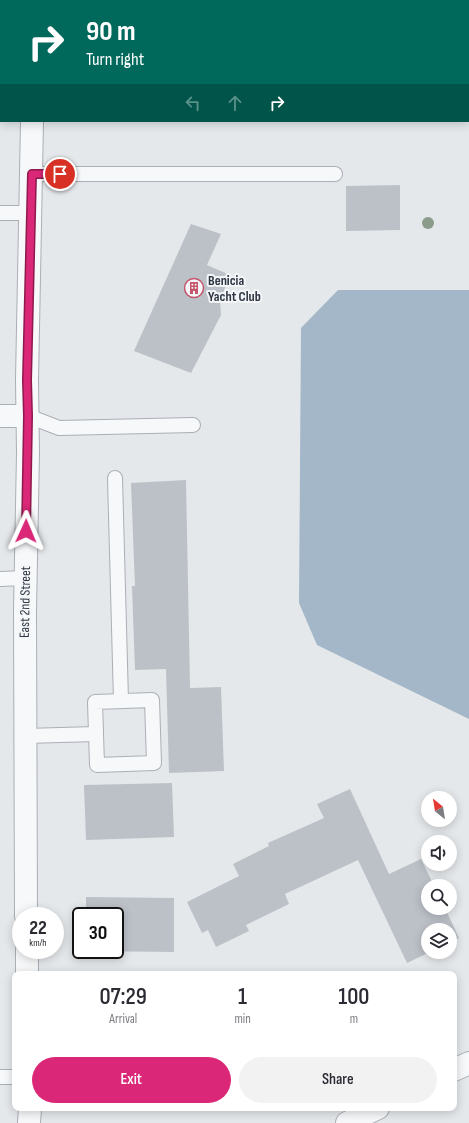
<!DOCTYPE html>
<html lang="en">
<head>
<meta charset="utf-8">
<style>
	body { margin:0; font-family:"Sofia Sans Condensed",sans-serif; background:#f2f2f3; color:#2b2b33; height:100vh; display:flex; flex-direction:column; font-size:15px; white-space:nowrap }
	* { box-sizing:border-box; margin:0 }
	p { font-size:13px; color:#7c7c81 }
	.icon { flex:none; width:22px; height:22px; fill:none; stroke:currentColor; stroke-width:2; stroke-linecap:round; stroke-linejoin:round }
	.map { position:relative; flex:1; overflow:hidden }
	.side { position:absolute; left:12px; top:971px; width:445px; height:140px; display:flex; flex-direction:column; background:#fff; border-radius:8px; box-shadow:0 2px 10px #0003 }
	.side>* { flex:none }
	.banner { position:absolute; left:0px; top:0px; width:469px; height:122px; box-shadow:0 2px 10px #0003; background:#00695c; color:#fff; overflow:hidden }
	.needle { width:26px; rotate:330deg }
	.controls { position:absolute; left:421px; top:791px; display:grid; gap:8px }
	.controls a { display:grid; place-items:center; width:36px; height:36px; border-radius:50%; background:#fff; box-shadow:0 2px 10px #0003; font-size:20px }
	.speed { position:absolute; left:12px; top:907px; display:flex; gap:8px; font-size:20px; font-weight:700; text-align:center }
	.speed>* { display:grid; place-content:center; width:52px; height:52px; border-radius:50%; background:#fff; box-shadow:0 2px 10px #0003; line-height:1 }
	.speed small { font-size:10px; font-weight:400 }
	.speed .limit { border:2px solid #111; border-radius:6px; background:#fff; color:#111 }
	.pin { position:absolute; display:grid; place-items:center; width:34px; height:34px; color:#fff; margin:-17px; border:2px solid #fff; border-radius:50%; box-shadow:0 1px 4px #0007 }
	.me { position:absolute; width:44px; margin:-22px; rotate:1deg; stroke-linejoin:round; filter:drop-shadow(0 0 3px #0008) }
	.turn { display:flex; align-items:center; gap:14px; height:84px; padding:0 20px; font-size:18px }
	.turn .icon { width:52px; height:52px; stroke-width:2.5 }
	.turn b { display:block; font-size:28px; line-height:34px }
	.lanes { display:flex; align-items:center; height:38px; padding:0 20px; background:#0003; justify-content:center; gap:20px; direction:ltr }
	.lanes .off { opacity:.35 }
	.eta { display:flex; justify-content:space-evenly; align-items:center; height:68px; text-align:center }
	.eta b { font-size:24px; font-weight:600; line-height:28px }
	.action { display:flex; gap:8px; margin-top:auto; padding:8px 20px }
	.action a { flex:1; height:46px; border-radius:24px; background:#db2777; color:#fff; font-size:16px; font-weight:600; line-height:46px; text-align:center }
	.action a+a { background:#f2f2f3; color:#2b2b33 }
	.map>svg:first-child { display:block }
	.water { fill:#a3b7c8 }
	.building { fill:#bcc1c8 }
	.lines { fill:none; stroke-linecap:round; stroke-linejoin:round }
	.service-casing { stroke:#aaafb5; stroke-width:16 }
	.minor-casing { stroke:#aaafb5; stroke-width:24 }
	.service { stroke:#f7f8fa; stroke-width:14 }
	.minor { stroke:#f7f8fa; stroke-width:22 }
	.tree { fill:#8c9c8b }
	.route-casing { stroke:#8e194d; stroke-width:10 }
	.route { stroke:#db2777; stroke-width:7 }
	.labels { text-anchor:middle; dominant-baseline:central; stroke-width:4; stroke-linejoin:round; paint-order:stroke }
	.poi-label { font-size:14px; font-weight:bold; fill:#2d3642; stroke:#f4f6f8; text-anchor:start }
	.street-label { font-size:14px; fill:#2d3642; stroke:#f4f6f8 }
</style>
</head>
<body>
<div class="map">
<svg width="469" height="1123" viewBox="0 0 469 1123">
	<rect width="100%" height="100%" fill="#e5e8eb"/>
	<path class="water" d="M338 290H469V719L317 645 299 603 301 328Z"/>
	<g class="building">
		<path d="M400 185V230L346 231V186Z"/>
		<path d="M191 224 221 234 207 265 230 275 220 301 221 315 191 373 134 351Z"/>
		<path d="M186 480 190 688 221 687 224 771 169 773 166 669 135 670 132 586H135L131 483Z"/>
		<path d="M172 783 174 837 86 840 84 785Z"/>
		<path d="M350 789 389 874 421 859 434 886H428V908H445L459 938 450 943V930H428V952H430L407 963 358 860 285 894 289 904 246 925 249 931 216 947 208 930 202 933 187 902 239 876 233 864 269 846 268 843 324 818 317 804Z"/>
		<path d="M86 897 174 898V952L86 951 115 950V916H86Z"/>
	</g>
	<g class="lines">
		<defs>
			<g id="service">
				<path d="M32 174H335"/>
				<path d="M0 213H32"/>
				<path d="M28 416 59 428 193 425"/>
				<path d="M115 478 121 701"/>
				<path d="M0 579 25 578"/>
				<path d="M152 700 154 763 97 765 95 702Z"/>
				<path d="M25 736 96 734"/>
				<path d="M0 1077H15"/>
			</g>
			<g id="minor">
				<path d="M324 0V1"/>
				<path d="M34 1V0"/>
				<path d="M152 1V0"/>
				<path d="M351 1 352 0"/>
				<path d="M0 416H28"/>
				<path d="M26 916 25 611 28 453 27 380 32 121"/>
				<path d="M27 950V974"/>
				<path d="M454 1070 469 1063"/>
				<path d="M29 1123 30 1108"/>
				<path d="M347 1123 378 1108"/>
			</g>
		</defs>
		<use href="#service" class="service-casing"/>
		<use href="#minor" class="minor-casing"/>
		<use href="#service" class="service"/>
		<use href="#minor" class="minor"/>
	</g>
	<circle class="tree" cx="428" cy="223" r="6"/>
	<g class="lines">
		<defs>
			<path id="route" d="M26 531 28 416 27 380 32 174H60"/>
		</defs>
		<use href="#route" class="route-casing"/>
		<use href="#route" class="route"/>
	</g>
	<defs>
		<symbol id="building-ring" viewBox="-11 -11 22 22"><circle r="9.5" fill="#f4f6f8" stroke="#c4556d" stroke-width="1.5"/><path d="M-4-6H4V6H1V3H-1V6H-4ZM-2.5-4.3h1.7v1.8h-1.7ZM.8-4.3h1.7v1.8H.8ZM-2.5-1h1.7V.8h-1.7ZM.8-1h1.7V.8H.8Z" fill="#c4556d"/></symbol>
	</defs>
	<g fill-rule="evenodd">
		<use href="#building-ring" x="183" y="277" width="22" height="22"/>
	</g>
	<g class="labels">
		<g class="poi-label">
			<text x="208" y="280">Benicia<tspan x="208" dy="16">Yacht Club</tspan></text>
		</g>
		<g class="street-label">
			<text transform="translate(25 602) rotate(-89)">East 2nd Street</text>
		</g>
	</g>
</svg>
<div class="controls">
<a><svg class="needle" viewBox="-14 -14 28 28"><path d="M0-13l5 13h-10z" fill="#e53935"/><path d="M0 13l5-13h-10z" fill="#7c7c81"/></svg></a>
<a><svg class="icon" aria-label="sound" viewBox="0 0 24 24"><path d="M4 9h4l5-4v14l-5-4H4zM17 9q2 3 0 6"/></svg></a>
<a><svg class="icon" aria-label="search" viewBox="0 0 24 24"><circle cx="10" cy="10" r="6"/><path d="M15 15l6 6"/></svg></a>
<a><svg class="icon" aria-label="layers" viewBox="0 0 24 24"><path d="M12 4l9 5-9 5-9-5zM3 14l9 5 9-5"/></svg></a>
</div>
<div class="speed"><div>22<small>km/h</small></div><div class="limit">30</div></div>
<div class="pin" style="left:60px;top:174px;background:#d93025"><svg class="icon" aria-label="arrive" viewBox="0 0 24 24"><path d="M6 21V4h12l-3 4 3 4H6"/></svg></div>
<svg class="me" style="left:26px;top:531px" viewBox="-20 -20 40 40"><path d="M0-17L14 15 0 8-14 15z" fill="#db2777" stroke="#fff" stroke-width="4"/></svg>
<div class="banner">
<div class="turn"><svg class="icon" aria-label="right" viewBox="0 0 24 24"><path d="M7 20v-9h11M14 6l5 5-5 5"/></svg><div><b>90 m</b>Turn right</div></div>
<div class="lanes"><svg class="icon off" aria-label="left" viewBox="0 0 24 24"><path d="M17 20v-9H6M10 6l-5 5 5 5"/></svg><svg class="icon off" aria-label="ahead" viewBox="0 0 24 24"><path d="M12 20V5M6 11l6-6 6 6"/></svg><svg class="icon" aria-label="right" viewBox="0 0 24 24"><path d="M7 20v-9h11M14 6l5 5-5 5"/></svg></div>
</div>
<section class="side">
<div class="eta">
<div><b>07:29</b><p>Arrival</p></div>
<div><b>1</b><p>min</p></div>
<div><b>100</b><p>m</p></div>
</div>
<div class="action"><a>Exit</a><a>Share</a></div>
</section>
</div>
</body>
</html>
